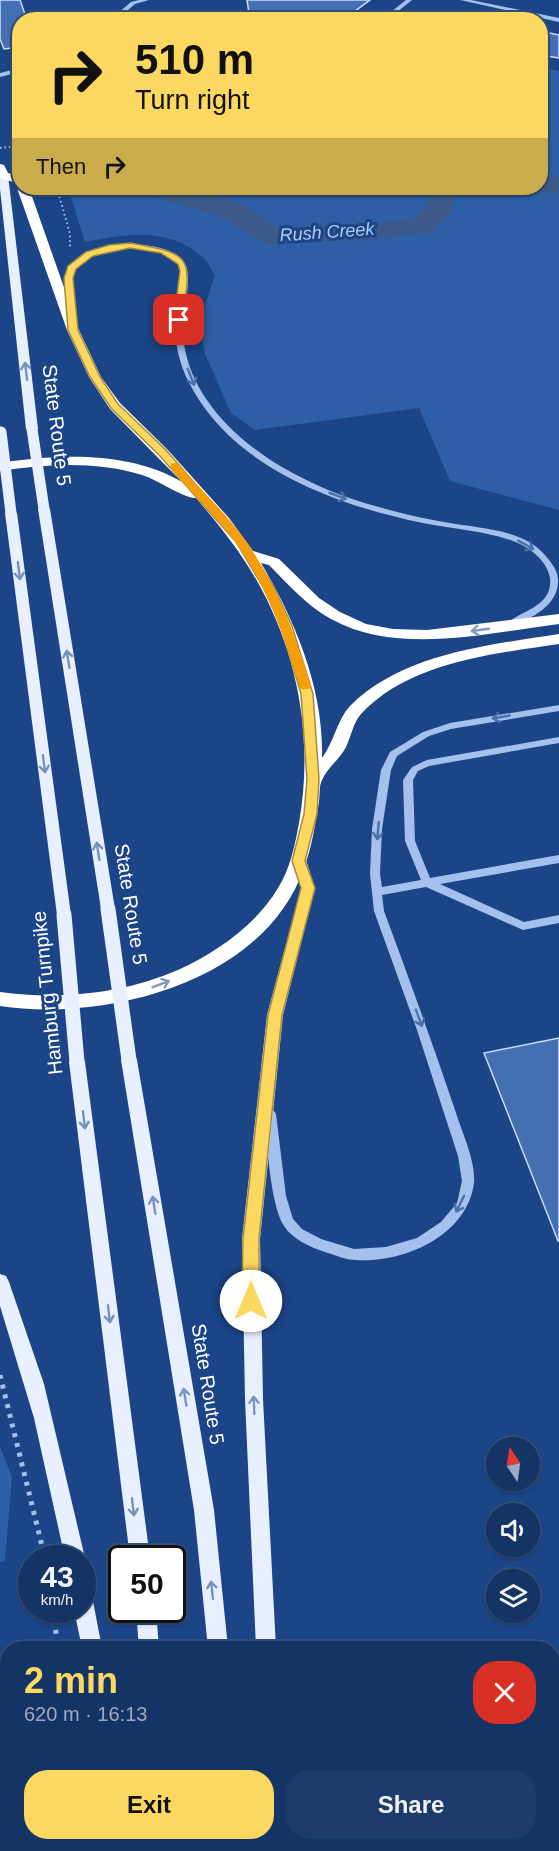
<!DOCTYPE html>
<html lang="en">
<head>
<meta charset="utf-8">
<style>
	body { margin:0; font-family:Helvetica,sans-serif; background:#1d3c6b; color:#f1f3f6; height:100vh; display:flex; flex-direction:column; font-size:22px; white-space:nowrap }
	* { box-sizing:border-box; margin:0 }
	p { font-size:20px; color:#9daabf }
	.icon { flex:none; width:33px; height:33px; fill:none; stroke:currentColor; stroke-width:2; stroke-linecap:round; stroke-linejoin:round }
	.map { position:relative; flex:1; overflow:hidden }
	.panel { position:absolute; left:0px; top:1641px; width:560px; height:210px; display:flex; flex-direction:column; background:#143465; border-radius:24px 24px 0 0; box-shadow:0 2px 4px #0004,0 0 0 2px #334f79 }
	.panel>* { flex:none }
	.banner { position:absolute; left:12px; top:12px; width:536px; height:183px; border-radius:24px; box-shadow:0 2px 4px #0004,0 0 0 2px #334f79; background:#fdd860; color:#111; overflow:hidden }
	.needle { width:39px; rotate:347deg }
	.buttons { position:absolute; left:486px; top:1437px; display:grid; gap:12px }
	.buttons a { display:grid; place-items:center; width:54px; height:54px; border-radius:50%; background:#143465; box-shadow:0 2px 4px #0004,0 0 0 2px #334f79; font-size:30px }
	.speed { position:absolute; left:18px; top:1545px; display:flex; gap:12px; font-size:30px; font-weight:700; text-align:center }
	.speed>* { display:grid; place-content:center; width:78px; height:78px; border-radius:50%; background:#143465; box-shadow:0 2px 4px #0004,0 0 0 2px #334f79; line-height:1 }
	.speed small { font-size:15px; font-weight:400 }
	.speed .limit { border:3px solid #111; border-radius:9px; background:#fff; color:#111 }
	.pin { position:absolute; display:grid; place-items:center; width:51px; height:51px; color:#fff; margin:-26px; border-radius:12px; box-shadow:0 3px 9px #0006 }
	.me { position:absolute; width:66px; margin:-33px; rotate:0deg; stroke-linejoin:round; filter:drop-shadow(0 0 4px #0008) }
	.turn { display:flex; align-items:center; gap:21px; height:126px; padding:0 24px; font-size:27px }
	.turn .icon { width:78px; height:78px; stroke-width:2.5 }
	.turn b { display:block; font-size:42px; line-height:51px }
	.then { display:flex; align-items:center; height:57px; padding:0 24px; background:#0003; gap:12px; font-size:22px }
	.round { display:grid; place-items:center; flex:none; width:63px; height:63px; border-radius:24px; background:#1d3c6b }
	.headline { display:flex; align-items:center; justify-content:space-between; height:102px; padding:0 24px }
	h1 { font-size:36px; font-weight:600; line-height:45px; color:#fdd860 }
	.action { display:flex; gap:12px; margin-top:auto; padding:12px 24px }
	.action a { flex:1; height:69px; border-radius:24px; background:#fdd860; color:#111; font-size:24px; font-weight:600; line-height:69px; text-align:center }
	.action a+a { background:#1d3c6b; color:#f1f3f6 }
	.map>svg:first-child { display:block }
	.green { fill:#2e5ea5 }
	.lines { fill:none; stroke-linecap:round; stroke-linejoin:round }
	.river { fill:#3b598a; fill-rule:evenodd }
	.building { fill:#446fb0; stroke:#c9dcf9; stroke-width:1.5 }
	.path-far1 { stroke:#a4c0ec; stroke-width:2; stroke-dasharray:1.5 3; stroke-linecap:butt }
	.path { stroke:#a4c0ec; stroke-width:5; stroke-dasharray:4 6; stroke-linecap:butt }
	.minor { fill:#a4c0ec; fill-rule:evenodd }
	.major { fill:#e8f0ff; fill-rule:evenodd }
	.highway { fill:#fff; fill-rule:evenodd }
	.major-bridge-far1 { stroke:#e8f0ff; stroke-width:11 }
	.major-bridge { stroke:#e8f0ff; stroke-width:15 }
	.oneway { stroke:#7792bd }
	.oneway2 { stroke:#4b70aa }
	.oneway3 { stroke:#8299bd }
	.route { fill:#fdd860; stroke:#a48c3e; stroke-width:1.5 }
	.slow { fill:#f59e0b }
	.labels { text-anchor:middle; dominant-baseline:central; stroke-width:6; stroke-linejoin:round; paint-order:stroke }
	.far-water-label { font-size:18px; font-style:italic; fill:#afcbf3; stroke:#1b4587 }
	.street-label { font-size:20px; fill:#fff; stroke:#1b4587 }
</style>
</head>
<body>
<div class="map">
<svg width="559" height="1851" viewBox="0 0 559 1851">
	<rect width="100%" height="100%" fill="#1b4587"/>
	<g class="green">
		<path d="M540 67 559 71V510L450 481 419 408 255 430 231 413 205 354 199 323 215 275C211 269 207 260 201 256 169 227 123 234 85 242L68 188H540Z"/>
		<path d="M0 1447 12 1477 5 1561 0 1562Z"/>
	</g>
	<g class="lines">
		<g class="river">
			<path d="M540 176 559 177V193L531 190 529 188H540Z"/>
			<path d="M137 188H179L242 204 277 227 368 224 414 219 425 207 433 188H470L466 194 456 196 452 210 432 232 368 240 271 244 261 242 222 216 141 194Z"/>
		</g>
	</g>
	<g class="building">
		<path d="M0 0H20L27 20H20V47L4 49 0 39Z"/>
		<path d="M247 0H370L343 20H250Z"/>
		<path d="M540 31 559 35V58L540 55Z"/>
		<path d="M559 1038V1240L558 1241 484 1053Z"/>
	</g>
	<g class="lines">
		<g class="path-far1">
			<path d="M0 148 20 146"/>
			<path d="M57 188 70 234V248"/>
		</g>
		<g class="path">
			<path d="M0 1375 45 1558"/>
			<path d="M53 1610 58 1648"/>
			<path d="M84 1844 85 1851"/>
		</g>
		<g class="minor">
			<path d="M139 0H149L135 4 116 20H110L131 2Z"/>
			<path d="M406 0H412L387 20H381Z"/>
			<path d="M460 0H471L559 18V22Z"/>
			<path d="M20 68V72L0 77V73Z"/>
			<path d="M129 244C147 245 178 247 186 266 192 281 183 309 183 325 181 387 232 438 282 467 313 485 345 498 379 507 402 514 426 519 450 523 483 529 527 529 549 560 554 566 558 573 558 580 559 605 532 618 513 626L510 627 506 624C521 610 553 607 550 578 547 560 529 547 513 541 485 531 453 529 423 523 340 506 238 470 193 390 180 368 173 342 176 316 178 301 181 286 181 271 172 240 88 242 75 269 68 284 74 305 76 320L69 322C67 314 67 306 66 298 62 252 90 247 129 244Z"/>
			<path d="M559 705V711L451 729 429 736 397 756 391 770 382 829 380 874 382 887 421 880 405 841 403 780 412 767 427 760 559 737V743L429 766 418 771 413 780 415 841 430 878 559 855V863L440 884 524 922 559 915V923L523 930 426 887 382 895 384 911C409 978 433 1045 456 1113 462 1132 476 1162 474 1183 467 1236 404 1263 356 1260 346 1260 335 1255 325 1252 310 1247 292 1239 284 1226 270 1205 267 1140 264 1114L266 1111 270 1109 274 1111 276 1114 286 1196 293 1219 302 1229 321 1239 354 1249 386 1247 417 1238 441 1222 457 1203 462 1181 458 1156 417 1030 374 911 370 874 372 829 381 770 390 752 423 732 450 723Z"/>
		</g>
		<g class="major">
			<path d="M3 172 8 175 38 429 32 432 26 429 0 189V173Z"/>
			<path d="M44 505 50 509 115 909 113 913H103L101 909 38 509Z"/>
			<path d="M11 509 17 513 71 915 69 919H59L57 915 5 513Z"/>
			<path d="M299 855 306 860 315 888 283 1015 260 1239 263 1399 276 1648H256L245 1399 242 1239 267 1015 301 888 292 860Z"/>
			<path d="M129 1053 135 1055 137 1060 214 1510 228 1648H208L194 1510 121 1060 123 1055Z"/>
			<path d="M77 1055 83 1057 85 1062 150 1558H130L69 1062 71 1057Z"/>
			<path d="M0 1274 6 1276 9 1282 44 1384 85 1558 82 1564V1558H65L34 1418 0 1306Z"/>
			<path d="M82 1586 89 1589 92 1596 102 1648H82L74 1610H82Z"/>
			<path d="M136 1610H156L159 1648H139Z"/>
			<path d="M124 1844H146L148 1851H126Z"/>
			<rect x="154" y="1844" width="22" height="7"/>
			<path d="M226 1844H248L249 1851H227Z"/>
			<rect x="266" y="1844" width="22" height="7"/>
		</g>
		<g class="highway">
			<path d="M0 164 4 165 8 173 20 177V184L0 178Z"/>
			<path d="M19 186 29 188 79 330 101 377 120 403 167 449 229 518 253 551 279 559 319 598 340 612 366 624 393 629 427 630 559 614V624C486 633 399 656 331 619 307 606 288 584 269 565L261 563C295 620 324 689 322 758 334 742 337 720 350 706 403 653 490 645 559 634V644C493 654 410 662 361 714 353 723 351 737 346 747 340 759 327 768 322 780 319 785 320 796 319 802 315 825 312 847 304 868 265 982 106 1022 0 1006V992C59 1000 123 994 178 970 217 952 256 925 278 888 290 869 295 845 299 823 313 744 300 662 262 590 244 556 221 527 196 498 185 499 156 479 142 475 95 461 47 464 0 471V463C59 454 129 451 182 482L110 409 89 377 67 330 17 188Z"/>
		</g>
		<g class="major-bridge-far1">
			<path d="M32 429 44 509"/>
			<path d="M1 432 11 513"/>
		</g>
		<g class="major-bridge">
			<path d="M108 909 129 1060"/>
			<path d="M64 915 77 1062"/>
		</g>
	</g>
	<defs><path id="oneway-shaft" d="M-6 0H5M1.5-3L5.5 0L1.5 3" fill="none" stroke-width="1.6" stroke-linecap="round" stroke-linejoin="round" transform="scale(1.5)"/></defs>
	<g class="oneway">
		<use href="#oneway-shaft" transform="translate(26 371) rotate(-97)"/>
		<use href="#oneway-shaft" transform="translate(19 571) rotate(83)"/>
		<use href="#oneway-shaft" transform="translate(68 659) rotate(-99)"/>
		<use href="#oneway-shaft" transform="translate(44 764) rotate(83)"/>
		<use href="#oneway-shaft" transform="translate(98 851) rotate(-99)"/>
		<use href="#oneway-shaft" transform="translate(84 1120) rotate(83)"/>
		<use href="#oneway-shaft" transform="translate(154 1205) rotate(-99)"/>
		<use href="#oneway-shaft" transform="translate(109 1314) rotate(83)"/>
		<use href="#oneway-shaft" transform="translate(185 1397) rotate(-99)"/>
		<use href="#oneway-shaft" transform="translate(254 1405) rotate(-92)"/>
		<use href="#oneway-shaft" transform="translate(133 1507) rotate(83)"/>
		<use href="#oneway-shaft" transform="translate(212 1590) rotate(-96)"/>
	</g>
	<g class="oneway2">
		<use href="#oneway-shaft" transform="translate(191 377) rotate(68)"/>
		<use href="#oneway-shaft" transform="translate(338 496) rotate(21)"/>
		<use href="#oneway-shaft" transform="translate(526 545) rotate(29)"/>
		<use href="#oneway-shaft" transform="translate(501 717) rotate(170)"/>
		<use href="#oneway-shaft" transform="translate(378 831) rotate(95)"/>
		<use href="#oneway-shaft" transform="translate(419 1018) rotate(70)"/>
		<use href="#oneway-shaft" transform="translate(460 1204) rotate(116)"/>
	</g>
	<g class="oneway3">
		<use href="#oneway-shaft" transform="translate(480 630) rotate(172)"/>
		<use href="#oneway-shaft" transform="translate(161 984) rotate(-21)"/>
	</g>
	<path class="route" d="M130 243C196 254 190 258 183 320L179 323 174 320 180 271 178 264 161 253 130 248 93 256 76 269 73 278 78 330 100 377 118 404 166 450 245 541 274 587 292 626 313 694 319 779 317 814 305 861 315 888 282 1015 259 1239V1301L256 1306 251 1308 245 1306 242 1301 243 1239 268 1015 301 888 292 861 304 814 307 779 301 694 281 626 263 587 236 542 159 455 111 408 90 377 68 330 64 278 68 266 86 252 109 245Z"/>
	<path class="slow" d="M175 463 178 464C200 489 226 513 245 540 277 586 295 634 311 686L309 689H301L299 686C284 636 267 585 235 542 216 516 192 493 171 469V464Z"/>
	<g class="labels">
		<g class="far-water-label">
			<text transform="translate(327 232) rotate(-4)">Rush Creek</text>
		</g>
		<g class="street-label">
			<text transform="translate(57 425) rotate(83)">State Route 5</text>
			<text transform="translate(131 904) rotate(81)">State Route 5</text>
			<text transform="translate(47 993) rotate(-96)">Hamburg Turnpike</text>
			<text transform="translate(208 1384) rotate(81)">State Route 5</text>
		</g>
	</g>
</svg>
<div class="buttons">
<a><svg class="needle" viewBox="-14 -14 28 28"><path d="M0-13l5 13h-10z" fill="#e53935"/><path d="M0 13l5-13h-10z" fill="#9daabf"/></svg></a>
<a><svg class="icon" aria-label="sound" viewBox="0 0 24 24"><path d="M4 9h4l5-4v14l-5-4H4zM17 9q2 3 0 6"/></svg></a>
<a><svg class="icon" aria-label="layers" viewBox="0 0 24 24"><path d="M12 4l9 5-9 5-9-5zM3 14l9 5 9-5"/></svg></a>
</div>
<div class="speed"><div>43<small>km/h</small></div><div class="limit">50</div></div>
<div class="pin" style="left:179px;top:320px;background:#d93025"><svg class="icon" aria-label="arrive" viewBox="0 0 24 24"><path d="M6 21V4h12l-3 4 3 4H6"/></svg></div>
<svg class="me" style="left:251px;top:1301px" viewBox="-20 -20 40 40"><circle r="19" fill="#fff"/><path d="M0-13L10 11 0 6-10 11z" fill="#fdd860"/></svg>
<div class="banner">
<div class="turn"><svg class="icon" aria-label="right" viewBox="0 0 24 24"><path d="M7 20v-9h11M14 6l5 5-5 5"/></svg><div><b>510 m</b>Turn right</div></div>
<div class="then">Then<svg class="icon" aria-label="right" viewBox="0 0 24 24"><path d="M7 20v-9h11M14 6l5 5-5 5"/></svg></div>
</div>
<section class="panel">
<div class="headline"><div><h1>2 min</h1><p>620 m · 16:13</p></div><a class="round" style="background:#d93025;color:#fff"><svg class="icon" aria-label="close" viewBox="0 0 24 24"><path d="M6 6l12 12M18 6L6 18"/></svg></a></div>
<div class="action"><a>Exit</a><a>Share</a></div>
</section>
</div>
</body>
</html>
